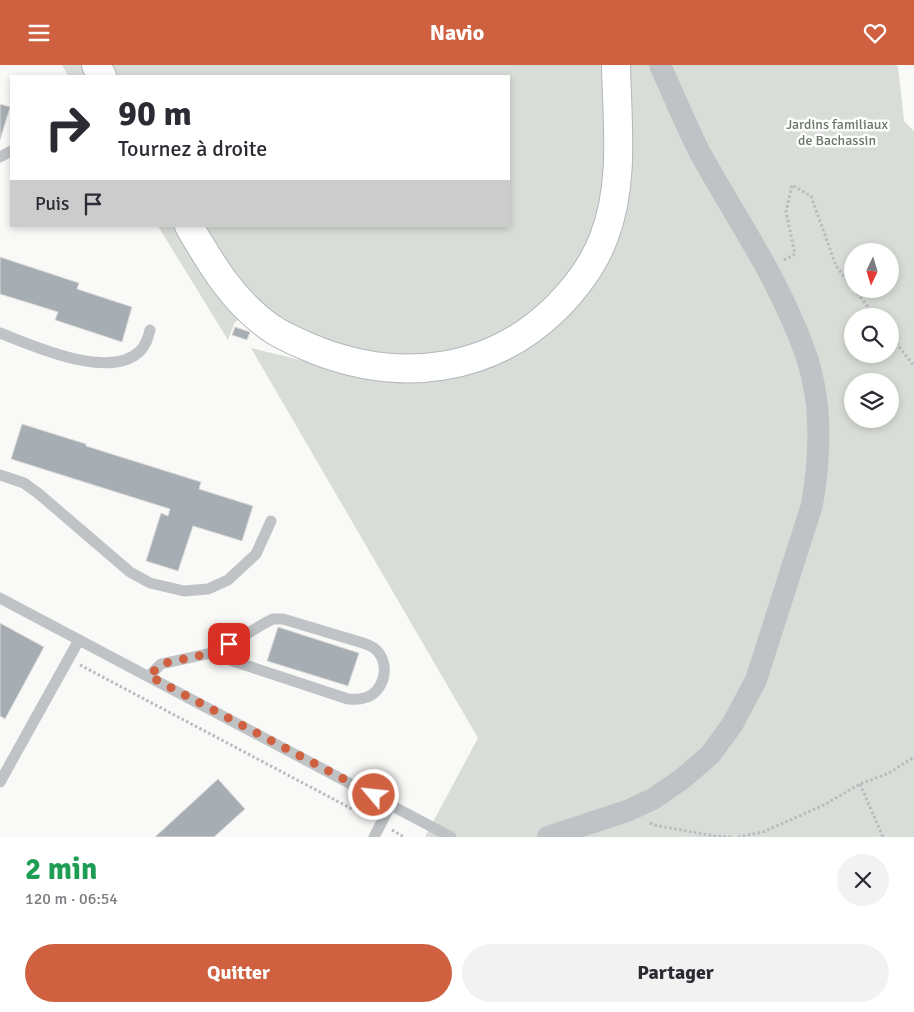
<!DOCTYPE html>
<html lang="fr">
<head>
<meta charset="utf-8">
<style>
	body { margin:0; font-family:Signika,sans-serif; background:#f2f2f3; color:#2b2b33; height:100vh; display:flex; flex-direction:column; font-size:19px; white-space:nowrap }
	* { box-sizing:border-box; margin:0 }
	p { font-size:16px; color:#7c7c81 }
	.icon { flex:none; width:28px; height:28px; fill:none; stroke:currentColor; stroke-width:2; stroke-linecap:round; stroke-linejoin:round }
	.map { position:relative; height:772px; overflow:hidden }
	.drawer { display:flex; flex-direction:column; background:#fff; flex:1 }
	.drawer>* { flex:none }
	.banner { position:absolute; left:10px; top:10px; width:500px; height:152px; border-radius:0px; box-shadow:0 2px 8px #0003; background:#fff; color:#2b2b33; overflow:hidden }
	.needle { width:32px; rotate:184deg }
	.controls { position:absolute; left:844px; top:178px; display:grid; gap:10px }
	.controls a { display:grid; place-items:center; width:55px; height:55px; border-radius:50%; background:#fff; box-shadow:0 2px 8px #0003; font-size:25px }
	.pin { position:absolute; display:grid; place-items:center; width:42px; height:42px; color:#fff; margin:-21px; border-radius:10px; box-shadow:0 2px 8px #0006 }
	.me { position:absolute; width:55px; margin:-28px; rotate:298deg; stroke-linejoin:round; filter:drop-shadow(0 0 4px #0008) }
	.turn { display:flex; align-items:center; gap:18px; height:105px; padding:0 25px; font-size:22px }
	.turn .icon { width:65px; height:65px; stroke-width:2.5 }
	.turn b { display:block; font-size:35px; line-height:42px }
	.then { display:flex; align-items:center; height:48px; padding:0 25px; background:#0003; gap:10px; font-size:19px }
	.round { display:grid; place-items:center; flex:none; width:52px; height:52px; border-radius:26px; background:#f2f2f3 }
	.head { display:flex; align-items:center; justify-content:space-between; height:85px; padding:0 25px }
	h1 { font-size:30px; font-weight:800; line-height:38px; color:#1e9e55 }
	.primary-button { display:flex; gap:10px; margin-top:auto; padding:10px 25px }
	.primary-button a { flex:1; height:58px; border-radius:30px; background:#cf6141; color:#fff; font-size:20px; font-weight:800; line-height:58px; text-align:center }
	.primary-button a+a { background:#f2f2f3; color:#2b2b33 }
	header { display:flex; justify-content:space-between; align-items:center; height:65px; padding:0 25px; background:#cf6141; color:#fff; font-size:22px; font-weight:800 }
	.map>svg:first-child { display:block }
	.green { fill:#d9ddd7; fill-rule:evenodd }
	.building { fill:#a7aeb3; stroke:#dbdbd9 }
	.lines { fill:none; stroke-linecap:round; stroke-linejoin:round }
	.secondary-casing { stroke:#b1b7bb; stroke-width:30 }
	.path { stroke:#b9bcbe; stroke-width:3; stroke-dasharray:2.5 2.5; stroke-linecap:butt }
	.lane { stroke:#bfc3c6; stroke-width:11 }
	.street { stroke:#bfc3c6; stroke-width:22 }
	.secondary { stroke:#fff; stroke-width:28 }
	.route { stroke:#cf6141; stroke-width:9; stroke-dasharray:0 16.2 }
	.labels { text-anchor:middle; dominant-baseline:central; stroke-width:5; stroke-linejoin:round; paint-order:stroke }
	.park-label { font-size:14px; fill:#697766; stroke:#fff }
</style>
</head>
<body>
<header><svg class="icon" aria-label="menu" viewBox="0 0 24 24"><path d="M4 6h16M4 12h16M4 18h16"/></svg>Navio<svg class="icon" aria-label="heart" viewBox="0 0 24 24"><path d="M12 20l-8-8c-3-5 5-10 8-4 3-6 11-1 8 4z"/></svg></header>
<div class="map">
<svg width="914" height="772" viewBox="0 0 914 772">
	<rect width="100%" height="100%" fill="#f9f9f7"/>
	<path class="green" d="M62 0H895L898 1 904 56 914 66V772H425L478 673 251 283 325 301 282 260 259 242 235 257 228 275 158 161H509V11H68ZM852 186H890V224H852ZM852 251H890V289H852ZM852 316H890V354H852Z"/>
	<g class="building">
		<path d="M0 39 10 42 0 75Z"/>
		<path d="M0 192 79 218 77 224 132 242 122 277 55 255 58 247 0 229Z"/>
		<path d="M235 262 250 267 247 275 232 270Z"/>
		<path d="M22 359 86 379V381L201 417 199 424 253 441 242 476 193 461 178 506 146 496 161 448 168 451 170 444 11 394Z"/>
		<path d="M0 558 44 582 5 654 0 651Z"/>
		<path d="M278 562 359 588 348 621 267 596Z"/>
		<path d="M218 714 245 744 214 772H155Z"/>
	</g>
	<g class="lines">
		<defs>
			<g id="secondary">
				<path d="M96 0 102 11"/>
				<path d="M189 161C211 199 234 238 271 263 285 273 302 279 318 286 402 318 491 307 556 243 576 223 594 199 604 172 625 118 617 56 616 0"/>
			</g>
		</defs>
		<use href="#secondary" class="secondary-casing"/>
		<g class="path">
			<path d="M784 195 795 189 786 147 792 120 811 131 836 201 852 222"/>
			<path d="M854 224 875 251"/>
			<path d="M890 270 914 301"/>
			<path d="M80 600 369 753"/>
			<path d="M860 719 883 772"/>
			<path d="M650 758 654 760 714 771 733 772"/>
			<path d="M392 765 404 772"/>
			<path d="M738 772 763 767 824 740 860 719 889 708 914 692"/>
		</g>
		<g class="lane">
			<path d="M0 92 11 86"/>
			<path d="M0 268C34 281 110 316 140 286 146 280 148 273 150 265"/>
			<path d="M0 410 24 418 39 429 130 507 150 518 184 526 208 524 228 515 256 489 271 456"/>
			<path d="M0 533 451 772"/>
			<path d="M149 611 161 599 216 587 230 595 348 634C354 634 359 635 364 633 385 628 392 597 374 583 371 581 367 579 363 578L283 554H273L265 558 216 587"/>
			<path d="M0 717 79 575"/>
			<path d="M374 772 391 739"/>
		</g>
		<path class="street" d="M548 772 627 746 653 734 682 714 710 690 732 660 756 615 812 440C819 399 822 357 813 316 809 295 801 275 792 255 767 196 730 143 699 86 685 58 673 29 660 0"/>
		<use href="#secondary" class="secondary"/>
	</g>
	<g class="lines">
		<path class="route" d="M229 579 216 587 161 599 149 611 374 730"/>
	</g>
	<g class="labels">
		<g class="park-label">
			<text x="837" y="59">Jardins familiaux<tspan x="837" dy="16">de Bachassin</tspan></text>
		</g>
	</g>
</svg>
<div class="controls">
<a><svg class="needle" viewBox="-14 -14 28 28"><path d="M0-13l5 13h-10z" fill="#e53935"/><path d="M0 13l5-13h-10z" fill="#7c7c81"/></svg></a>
<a><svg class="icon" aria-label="search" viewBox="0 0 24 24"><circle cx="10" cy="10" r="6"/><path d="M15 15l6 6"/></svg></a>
<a><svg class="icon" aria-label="layers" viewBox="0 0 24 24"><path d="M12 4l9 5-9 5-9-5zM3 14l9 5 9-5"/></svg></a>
</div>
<div class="pin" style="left:229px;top:579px;background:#d93025"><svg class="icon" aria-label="arrive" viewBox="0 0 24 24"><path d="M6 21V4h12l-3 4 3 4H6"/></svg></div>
<svg class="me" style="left:374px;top:730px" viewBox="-20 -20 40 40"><circle r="17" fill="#cf6141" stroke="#fff" stroke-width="3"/><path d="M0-11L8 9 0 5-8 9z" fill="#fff"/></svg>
<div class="banner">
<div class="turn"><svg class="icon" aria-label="right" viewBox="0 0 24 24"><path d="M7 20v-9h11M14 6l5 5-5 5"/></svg><div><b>90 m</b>Tournez à droite</div></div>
<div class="then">Puis<svg class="icon" aria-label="arrive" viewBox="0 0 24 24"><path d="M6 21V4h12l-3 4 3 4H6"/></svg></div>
</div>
</div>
<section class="drawer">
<div class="head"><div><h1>2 min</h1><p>120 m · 06:54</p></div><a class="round"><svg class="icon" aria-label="close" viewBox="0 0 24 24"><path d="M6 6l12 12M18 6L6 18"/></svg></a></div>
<div class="primary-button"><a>Quitter</a><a>Partager</a></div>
</section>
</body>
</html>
